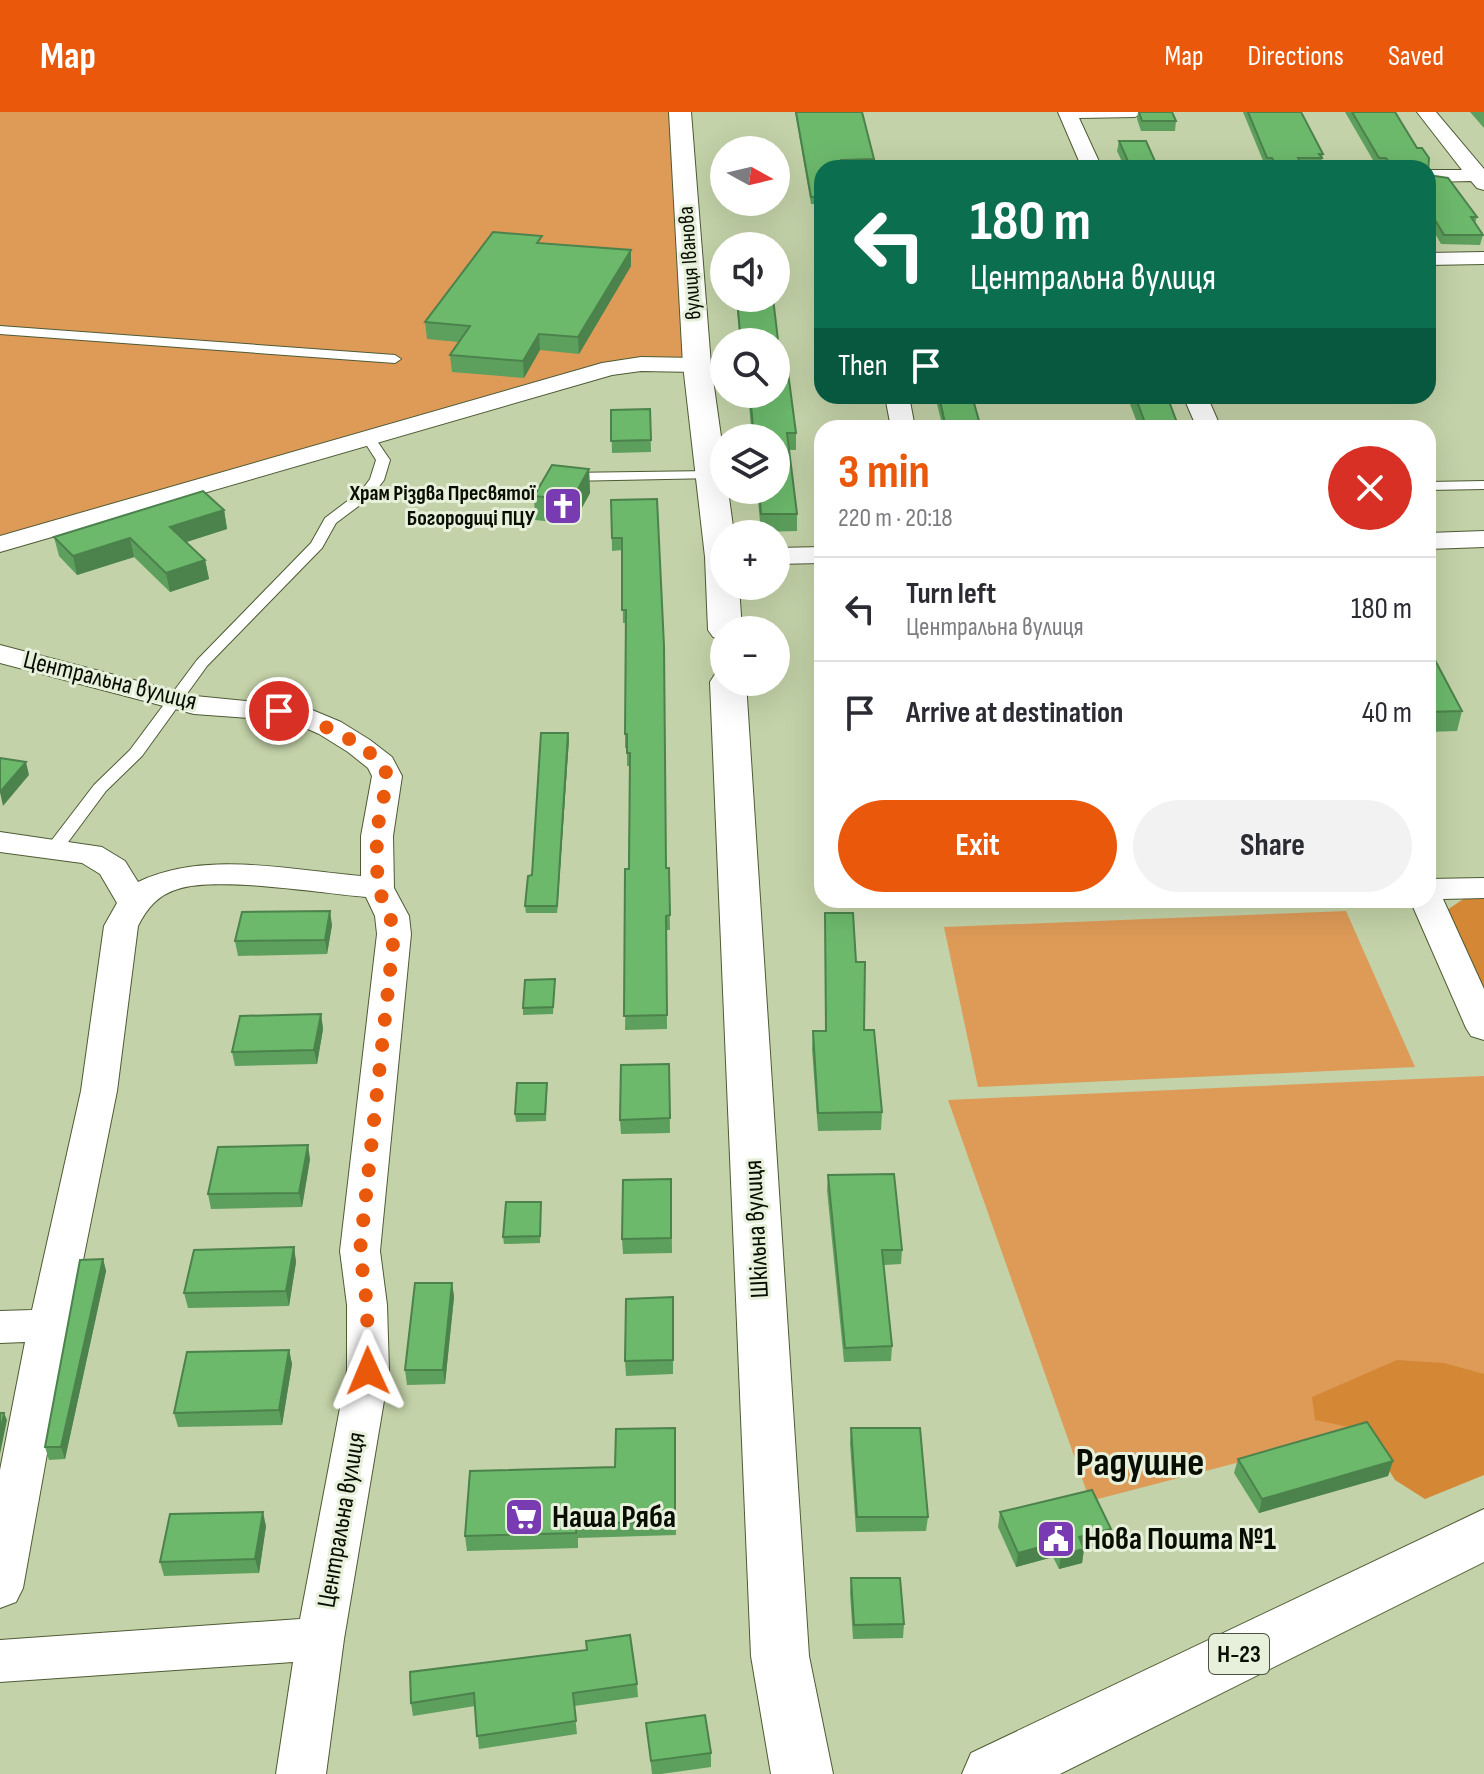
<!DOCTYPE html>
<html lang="en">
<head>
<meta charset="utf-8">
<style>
	body { margin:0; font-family:"Sofia Sans Condensed",sans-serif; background:#f2f2f3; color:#2b2b33; height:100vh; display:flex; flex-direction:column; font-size:30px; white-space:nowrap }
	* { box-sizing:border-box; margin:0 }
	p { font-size:26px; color:#7c7c81 }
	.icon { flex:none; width:44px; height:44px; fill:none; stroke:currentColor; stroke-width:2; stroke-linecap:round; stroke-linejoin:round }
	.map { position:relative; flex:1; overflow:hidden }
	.side { position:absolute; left:814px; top:308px; width:622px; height:488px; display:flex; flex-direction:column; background:#fff; border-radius:24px; box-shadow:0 8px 32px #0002 }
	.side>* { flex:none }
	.banner { position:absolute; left:814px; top:48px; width:622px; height:244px; border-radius:24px; box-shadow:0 8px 32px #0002; background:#0b6e4f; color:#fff; overflow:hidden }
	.needle { width:52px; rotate:98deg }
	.tools { position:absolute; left:710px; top:24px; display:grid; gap:16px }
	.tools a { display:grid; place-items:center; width:80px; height:80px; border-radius:50%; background:#fff; box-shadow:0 8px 32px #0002; font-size:40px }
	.pin { position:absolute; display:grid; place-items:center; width:68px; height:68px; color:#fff; margin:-34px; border:4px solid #fff; border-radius:50%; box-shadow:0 2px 8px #0007 }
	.me { position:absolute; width:88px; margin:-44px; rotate:359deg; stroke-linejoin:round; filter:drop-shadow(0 0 6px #0008) }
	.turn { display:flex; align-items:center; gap:28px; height:168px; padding:0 24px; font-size:36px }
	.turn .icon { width:104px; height:104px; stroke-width:2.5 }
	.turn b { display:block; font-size:56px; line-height:68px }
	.then { display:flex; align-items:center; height:76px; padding:0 24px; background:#0003; gap:16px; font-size:30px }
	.round { display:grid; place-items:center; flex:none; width:84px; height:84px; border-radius:42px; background:#f2f2f3 }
	.summary { display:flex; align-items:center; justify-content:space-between; height:136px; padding:0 24px }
	h1 { font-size:48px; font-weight:700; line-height:60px; color:#ea580c }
	.action { display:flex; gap:16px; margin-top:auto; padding:16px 24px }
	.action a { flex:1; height:92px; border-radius:48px; background:#ea580c; color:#fff; font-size:32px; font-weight:700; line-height:92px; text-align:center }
	.action a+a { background:#f2f2f3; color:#2b2b33 }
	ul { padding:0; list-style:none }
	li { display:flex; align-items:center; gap:24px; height:104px; padding:0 24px; border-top:2px solid #e1e1e2 }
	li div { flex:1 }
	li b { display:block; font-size:30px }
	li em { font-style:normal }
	header { display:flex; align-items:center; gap:48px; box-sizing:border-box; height:112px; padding:0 40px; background:#ea580c; color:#fff }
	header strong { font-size:38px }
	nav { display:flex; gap:44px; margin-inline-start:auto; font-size:28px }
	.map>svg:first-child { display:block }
	.green { fill:#de9b58 }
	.forest { fill:#d48835 }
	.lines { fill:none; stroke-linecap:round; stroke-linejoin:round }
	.service-casing { stroke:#4e5b35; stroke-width:2 }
	.minor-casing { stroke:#4e5b35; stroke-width:2 }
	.tertiary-casing { stroke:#4e5b35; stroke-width:2 }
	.primary-casing { stroke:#4e5b35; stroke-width:2 }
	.service { fill:#fff; fill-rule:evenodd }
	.minor { fill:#fff; fill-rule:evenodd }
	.tertiary { fill:#fff; fill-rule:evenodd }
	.primary { fill:#fff; fill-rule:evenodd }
	.wall { fill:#5d9f5d }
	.shaded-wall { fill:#4c824c }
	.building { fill:#6cb96c; stroke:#4c824c; stroke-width:2 }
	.route { stroke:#ea580c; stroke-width:14; stroke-dasharray:0 25.2 }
	.labels { text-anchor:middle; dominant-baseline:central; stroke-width:6; stroke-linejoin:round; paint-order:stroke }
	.far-street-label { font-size:22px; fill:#090d02; stroke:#e7f0da }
	.far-poi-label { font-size:22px; font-weight:bold; fill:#090d02; stroke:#e7f0da; text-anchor:end }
	.shield { fill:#e7f0da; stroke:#4c5143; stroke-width:2 }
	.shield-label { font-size:24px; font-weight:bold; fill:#090d02 }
	.street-label { font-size:26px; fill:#090d02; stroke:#e7f0da }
	.near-poi-label { font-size:32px; font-weight:bold; fill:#090d02; stroke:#e7f0da; text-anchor:start }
	.near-district-label { font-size:40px; font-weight:bold; fill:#090d02; stroke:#e7f0da }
</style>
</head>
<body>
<header>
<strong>Map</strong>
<nav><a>Map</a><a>Directions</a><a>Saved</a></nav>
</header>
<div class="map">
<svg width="1484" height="1662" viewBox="0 0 1484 1662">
	<rect width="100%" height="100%" fill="#c3d2a8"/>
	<g class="green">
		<path d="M0 0H680L697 253 641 252 0 432Z"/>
		<path d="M1346 799 1415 955 978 975 944 815Z"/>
		<path d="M1484 964V1262L1364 1318 1090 1389 948 988Z"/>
	</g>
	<g class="forest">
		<path d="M1484 784V884L1447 798 1465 786Z"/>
		<path d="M1397 1248 1444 1251 1484 1262V1363L1425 1387 1395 1368 1364 1318 1315 1308 1312 1285Z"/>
	</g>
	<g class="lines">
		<defs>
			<g id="service">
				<path d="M0 214 395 243 401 247 395 251 0 222Z"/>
				<path d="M368 322 373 323 390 348 384 368 372 384 336 411 322 436 207 554 142 644 106 679 60 741H48L45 737 94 673 130 638 197 548 311 431 325 406 362 378 370 367 376 348 362 326Z"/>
				<path d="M711 359 718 363 716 366 566 369 559 365 566 361Z"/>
				<path d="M1484 369V377L1428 378V370Z"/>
			</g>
			<g id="minor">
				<path d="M1058 0H1144L1135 5 1079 6 1102 56H1082Z"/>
				<path d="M1417 0H1436L1484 57V78L1477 76 1471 69 1428 70V58H1462Z"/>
				<path d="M1484 140V152L1428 153V141Z"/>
				<path d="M641 245 697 246 705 248 709 253 705 258 697 260 641 259 612 263 0 440V424L602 251Z"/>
				<path d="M885 284H909L915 316H891Z"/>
				<path d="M1183 284H1207L1221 316H1197Z"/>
				<path d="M1484 419V435L1428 437V421Z"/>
				<path d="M822 435V451L776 452V436Z"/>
				<path d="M0 533 195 584 305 595 341 610 370 628 392 645 402 664 393 724 394 776 409 804 411 822 380 1139 387 1193 389 1259 344 1527 326 1662H276L293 1550 0 1570V1528L300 1507 347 1259V1193L340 1139 377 822 375 804 366 785C321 781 217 764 178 777 158 783 147 796 138 814L117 979 70 1213 23 1476 16 1490 0 1496V1358L25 1230 0 1231V1199L32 1198 81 979 104 814 117 791 100 762 82 751 0 740V720L102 735 125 749 138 770C205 738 289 758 361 764V724L372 664 368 656 348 640 319 622 290 609 194 602 0 551Z"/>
				<path d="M1484 766V786L1443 787 1484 877V928L1471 924 1466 916 1410 788H1428V767Z"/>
			</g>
			<g id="tertiary">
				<path d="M669 0H691L711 253 724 346V378H728L734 422H724V474H739L742 518H724V528L713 525 708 518 705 445 683 253Z"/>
				<path d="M724 560V570H746L809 1544 833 1662H771L751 1544 710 570 715 562Z"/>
			</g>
			<path id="primary" d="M1484 1397V1450L1060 1662H962L971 1641Z"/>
		</defs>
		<use href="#service" class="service-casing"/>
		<use href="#minor" class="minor-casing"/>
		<use href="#tertiary" class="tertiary-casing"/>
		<use href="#primary" class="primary-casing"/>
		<use href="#service" class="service"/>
		<use href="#minor" class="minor"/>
		<use href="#tertiary" class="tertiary"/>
		<use href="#primary" class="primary"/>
	</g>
	<g class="wall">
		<path d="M795 0H862L874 47 873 54 822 56V92H811Z"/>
		<path d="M1138 0H1172L1176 9 1175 19H1141L1137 7Z"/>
		<path d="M1243 0H1301L1323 42 1320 56H1266Z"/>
		<path d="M1345 0H1395L1428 56 1377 55Z"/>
		<path d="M1470 0H1484V16Z"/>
		<path d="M1119 29 1158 56H1125L1117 39Z"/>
		<path d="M1428 63 1477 105 1475 111 1483 123 1480 133 1441 132 1428 109Z"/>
		<path d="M543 131 631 154 579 242 540 238 524 266 452 260 450 243 459 230 427 227 425 210Z"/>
		<path d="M736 186H773L780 245 796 321V338H789L797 402V419L761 420 757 378H776V326H752L748 282H776V230H740Z"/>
		<path d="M935 284H972L981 316H943Z"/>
		<path d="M1127 284H1167L1179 316H1139Z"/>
		<path d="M650 297 651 340 612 341 611 298Z"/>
		<path d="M589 357 590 381 573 412 535 408 534 384Z"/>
		<path d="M657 387 666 756H669L670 818H666L667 917 625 918 630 654H627V636H625V622L626 511H623L622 438 612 439 611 388Z"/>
		<path d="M224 398 227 417 186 430 205 448 209 467 170 480 134 445 77 463 59 444 54 425Z"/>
		<path d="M1428 535 1462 599 1457 619 1428 620Z"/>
		<path d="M569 627 557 801H526L525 794 532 763Z"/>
		<path d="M825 801 856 850 864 918 882 1000 881 1018 818 1019 812 937 813 919H825Z"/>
		<path d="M332 813 327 842 238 844 235 829Z"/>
		<path d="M555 867 553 902 523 903V896Z"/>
		<path d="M321 902 323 917 317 952 235 954 232 940Z"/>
		<path d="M669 952 670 1021 621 1022 620 1008Z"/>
		<path d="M547 971 546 1009 516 1010 515 1002Z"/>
		<path d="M310 1047 302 1095 211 1097 208 1082Z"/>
		<path d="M828 1063 902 1138 901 1152 884 1153 892 1234 891 1249 844 1250 827 1078Z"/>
		<path d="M671 1067 672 1141 623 1142 622 1127Z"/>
		<path d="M541 1090 540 1131 504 1132 503 1125Z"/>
		<path d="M294 1135 296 1150 289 1194 188 1196 184 1181Z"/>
		<path d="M103 1147 106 1159 65 1347 49 1348 45 1335Z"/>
		<path d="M452 1171 454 1185 445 1272 407 1273 405 1258Z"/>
		<path d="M673 1185V1262L626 1264 625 1249Z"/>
		<path d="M289 1238 292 1252 282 1313 178 1315 174 1301Z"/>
		<path d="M675 1316 676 1423 578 1426V1436L467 1439 465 1424 615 1355Z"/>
		<path d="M851 1316 928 1405 926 1419 856 1420 850 1331Z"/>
		<path d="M1238 1347 1393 1349 1388 1364 1259 1401 1234 1361Z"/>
		<path d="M1000 1400 1111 1417 1108 1431 1084 1437 1082 1451 1059 1457 1053 1445 1016 1455 998 1415Z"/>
		<path d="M266 1414 259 1461 164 1464 160 1450Z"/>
		<path d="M851 1466 904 1512 903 1526 853 1527 850 1481Z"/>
		<path d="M410 1560 637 1572 638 1585 574 1594 577 1622 479 1637 475 1594 413 1604 411 1591Z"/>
		<path d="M646 1611 711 1641V1655L661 1662H652Z"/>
	</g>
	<g class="shaded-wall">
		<path d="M631 138V154L579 242 578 225Z"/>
		<path d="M539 222 540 238 524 266 523 249Z"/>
		<path d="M589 357 590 381 573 412 572 388Z"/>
		<path d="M224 398 227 417 174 434 170 415Z"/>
		<path d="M130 426 134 445 77 463 73 444Z"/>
		<path d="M205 448 209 467 170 480 166 461Z"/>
		<path d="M568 621 569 627 557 801V794Z"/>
		<path d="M26 650 29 663 3 694 0 680Z"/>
		<path d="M330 799 332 813 327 842 325 828Z"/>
		<path d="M321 902 323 917 317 952 314 938Z"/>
		<path d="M308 1033 310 1047 302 1095 299 1081Z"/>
		<path d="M294 1135 296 1150 289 1194 286 1179Z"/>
		<path d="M103 1147 106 1159 65 1347 61 1335Z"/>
		<path d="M452 1171 454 1185 445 1272 443 1258Z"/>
		<path d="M289 1238 292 1252 282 1313 279 1298Z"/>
		<path d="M4 1301 7 1308 0 1342V1322Z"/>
		<path d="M1393 1349 1388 1364 1259 1401 1262 1387Z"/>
		<path d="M263 1400 266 1414 259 1461 255 1447Z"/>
		<path d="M1111 1417 1108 1431 1084 1437 1082 1451 1059 1457 1061 1443 1079 1425Z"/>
		<path d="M1055 1431 1053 1445 1016 1455 1018 1441Z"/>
	</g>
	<g class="building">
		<path d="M796 0H862L874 47 841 48 842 56H822V85H811Z"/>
		<path d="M1139 0H1172L1176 9H1142Z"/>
		<path d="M1248 0H1301L1323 42H1319L1322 46H1298L1304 56H1278L1272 46H1267Z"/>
		<path d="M1352 0H1395L1417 36H1422L1429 46 1428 60V56H1394L1386 46H1379Z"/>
		<path d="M1119 29H1146L1158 56H1131Z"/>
		<path d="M1428 63 1448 66 1477 105H1471L1483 123H1444L1428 96Z"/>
		<path d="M493 120 542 124 537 131 631 138 578 225 539 222 523 249 450 243 470 214 425 210Z"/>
		<path d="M737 186H773L780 245H786L796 321H787L797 402H761L759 378H776V326H754L750 282H776V230H745L744 221H740Z"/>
		<path d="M939 284H972L981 316H946Z"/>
		<path d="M1135 284H1167L1179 316H1147Z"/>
		<path d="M650 297 651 328 611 329V298Z"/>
		<path d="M552 353 589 357 572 388 534 384Z"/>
		<path d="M203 379 224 398 170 415 205 448 166 461 130 426 73 444 54 425Z"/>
		<path d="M657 387 664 534 666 756H669L670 803 666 804 667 903 624 904 625 757H629L630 641H627V622H625L626 498H622V426H612L611 388Z"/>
		<path d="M1428 535 1462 599 1428 600Z"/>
		<path d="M541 621H568L557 794H525L528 764 532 763Z"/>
		<path d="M0 646 26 650 0 680Z"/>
		<path d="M330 799 325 828 235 829 242 800Z"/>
		<path d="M825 801H853L856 850H865L864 918H874L882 1000 818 1001 813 919H826Z"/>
		<path d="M555 867 553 895 523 896 525 868Z"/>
		<path d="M321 902 314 938 232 940 240 904Z"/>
		<path d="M669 952 670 1006 620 1008 621 953Z"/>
		<path d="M517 971H547L545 1002H515Z"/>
		<path d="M308 1033 299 1081 208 1082 218 1035Z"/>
		<path d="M894 1062 902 1138H882L892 1234 845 1236 828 1063Z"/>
		<path d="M671 1067V1126L622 1127 623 1068Z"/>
		<path d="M506 1090H541L540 1124 503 1125Z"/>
		<path d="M294 1135 286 1179 184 1181 194 1138Z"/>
		<path d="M103 1147 61 1335H45L80 1148Z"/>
		<path d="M415 1171H452L443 1258H405Z"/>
		<path d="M673 1185V1248L625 1249 626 1187Z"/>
		<path d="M289 1238 279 1298 174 1301 187 1240Z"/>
		<path d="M0 1301H4L0 1322Z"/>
		<path d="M1367 1310 1393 1349 1262 1387 1238 1347Z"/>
		<path d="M675 1316V1409L577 1412 576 1421 465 1424 470 1359 615 1355 616 1317Z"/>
		<path d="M851 1316H920L928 1405H857Z"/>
		<path d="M1092 1378 1111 1417 1079 1425 1084 1437 1061 1443 1055 1431 1018 1441 1000 1400Z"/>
		<path d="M263 1400 255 1447 160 1450 170 1402Z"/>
		<path d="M851 1466H900L904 1512 854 1513Z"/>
		<path d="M630 1523 637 1572 573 1581 576 1609 477 1624 474 1581 411 1591 410 1560 587 1538 586 1529Z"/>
		<path d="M705 1603 711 1641 651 1649 646 1611Z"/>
	</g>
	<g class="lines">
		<path class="route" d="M279 599C304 603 384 636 387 665 388 676 381 690 380 701 376 724 376 747 378 770 378 783 392 802 394 822L360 1139 367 1193 368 1259"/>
	</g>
	<defs>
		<symbol id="church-square" viewBox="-11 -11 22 22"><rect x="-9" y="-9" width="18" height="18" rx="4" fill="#783bb1" stroke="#e7f0da"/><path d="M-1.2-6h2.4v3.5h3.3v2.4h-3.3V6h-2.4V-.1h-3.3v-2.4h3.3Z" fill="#fff"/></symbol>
		<symbol id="supermarket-square" viewBox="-11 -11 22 22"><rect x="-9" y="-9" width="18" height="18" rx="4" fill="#783bb1" stroke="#e7f0da"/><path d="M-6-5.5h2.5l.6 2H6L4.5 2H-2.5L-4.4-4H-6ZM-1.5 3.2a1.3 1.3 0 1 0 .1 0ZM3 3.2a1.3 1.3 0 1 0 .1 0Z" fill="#fff"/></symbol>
		<symbol id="civic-square" viewBox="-11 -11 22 22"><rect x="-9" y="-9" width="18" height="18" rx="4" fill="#783bb1" stroke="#e7f0da"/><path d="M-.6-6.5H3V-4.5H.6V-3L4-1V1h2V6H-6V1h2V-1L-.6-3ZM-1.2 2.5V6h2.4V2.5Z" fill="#fff"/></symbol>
	</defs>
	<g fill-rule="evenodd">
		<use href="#church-square" x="541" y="372" width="44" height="44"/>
		<use href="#supermarket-square" x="502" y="1383" width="44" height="44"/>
		<use href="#civic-square" x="1034" y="1405" width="44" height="44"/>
	</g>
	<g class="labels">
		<g class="far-street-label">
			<text transform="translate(690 151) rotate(-94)">вулиця Іванова</text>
		</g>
		<g class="far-poi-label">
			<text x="535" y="381">Храм Різдва Пресвятої<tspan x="535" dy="25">Богородиці ПЦУ</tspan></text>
		</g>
		<rect class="shield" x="1209" y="1522" width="60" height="40" rx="6"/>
		<g class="shield-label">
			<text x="1239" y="1542">Н-23</text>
		</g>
		<g class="street-label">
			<text transform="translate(110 569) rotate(14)">Центральна вулиця</text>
			<text transform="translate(757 1117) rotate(-93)">Шкільна вулиця</text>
			<text transform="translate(342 1408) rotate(-80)">Центральна вулиця</text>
		</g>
		<g class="near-poi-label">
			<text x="552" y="1405">Наша Ряба</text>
			<text x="1084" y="1427">Нова Пошта №1</text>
		</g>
		<g class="near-district-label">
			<text x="1140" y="1351">Радушне</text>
		</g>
	</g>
</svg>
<div class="tools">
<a><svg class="needle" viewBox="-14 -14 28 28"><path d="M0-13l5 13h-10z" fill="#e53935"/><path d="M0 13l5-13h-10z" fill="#7c7c81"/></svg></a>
<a><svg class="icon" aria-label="sound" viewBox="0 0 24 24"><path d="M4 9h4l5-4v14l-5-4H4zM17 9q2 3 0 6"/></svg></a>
<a><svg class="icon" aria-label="search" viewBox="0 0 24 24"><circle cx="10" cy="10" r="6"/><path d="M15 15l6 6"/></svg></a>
<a><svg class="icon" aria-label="layers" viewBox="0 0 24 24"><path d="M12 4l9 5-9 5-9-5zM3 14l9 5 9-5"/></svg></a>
<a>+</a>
<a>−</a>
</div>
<div class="pin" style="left:279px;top:599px;background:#d93025"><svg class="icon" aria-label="arrive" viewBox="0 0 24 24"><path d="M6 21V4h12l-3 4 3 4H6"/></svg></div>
<svg class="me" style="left:368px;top:1259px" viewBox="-20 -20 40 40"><path d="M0-17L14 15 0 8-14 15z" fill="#ea580c" stroke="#fff" stroke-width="4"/></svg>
<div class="banner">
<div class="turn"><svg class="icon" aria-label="left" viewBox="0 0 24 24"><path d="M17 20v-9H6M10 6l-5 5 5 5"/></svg><div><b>180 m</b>Центральна вулиця</div></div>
<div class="then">Then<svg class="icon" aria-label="arrive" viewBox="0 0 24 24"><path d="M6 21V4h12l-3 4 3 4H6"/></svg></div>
</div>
<section class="side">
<div class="summary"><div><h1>3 min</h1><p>220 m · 20:18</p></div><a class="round" style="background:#d93025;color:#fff"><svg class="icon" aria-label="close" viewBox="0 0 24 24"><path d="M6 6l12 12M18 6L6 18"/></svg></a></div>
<ul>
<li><svg class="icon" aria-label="left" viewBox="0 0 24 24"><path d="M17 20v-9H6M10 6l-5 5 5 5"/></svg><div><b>Turn left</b><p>Центральна вулиця</p></div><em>180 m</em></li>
<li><svg class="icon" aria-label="arrive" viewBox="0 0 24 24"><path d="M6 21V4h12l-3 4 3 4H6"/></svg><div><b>Arrive at destination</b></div><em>40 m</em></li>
</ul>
<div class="action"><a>Exit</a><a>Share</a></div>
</section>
</div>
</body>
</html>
